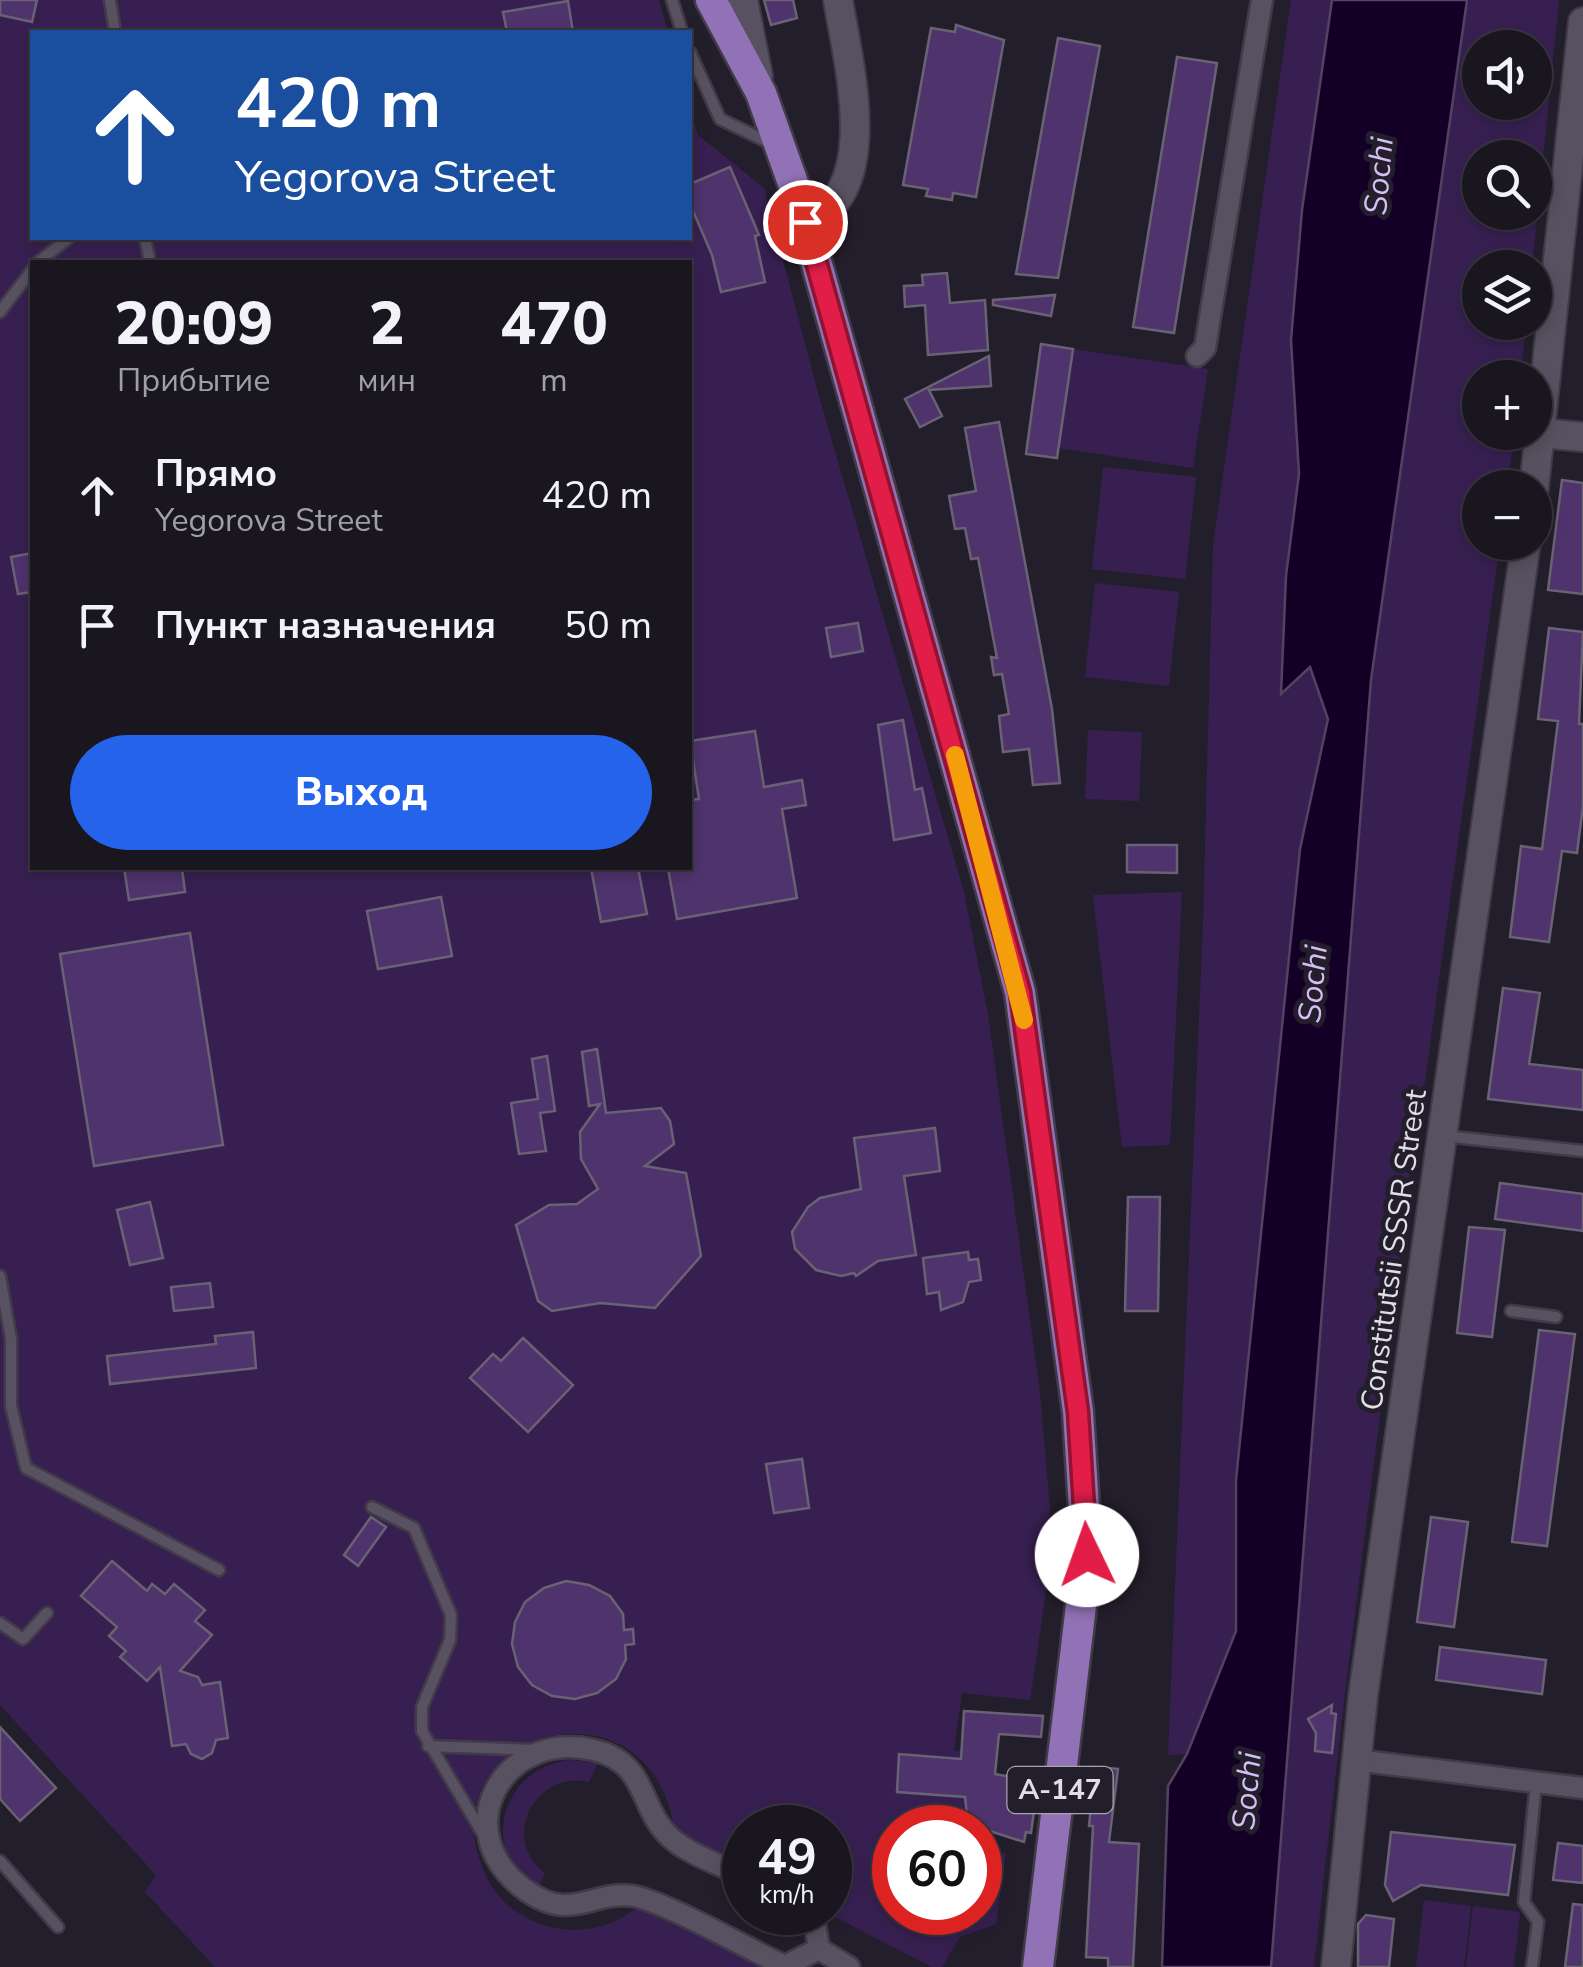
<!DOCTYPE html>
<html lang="ru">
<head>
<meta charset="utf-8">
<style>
	body { margin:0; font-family:"Nunito Sans",sans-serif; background:#27232d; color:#f1f3f6; height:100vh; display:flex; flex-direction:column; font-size:38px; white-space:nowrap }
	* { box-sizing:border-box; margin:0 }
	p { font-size:32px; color:#9f9fa5 }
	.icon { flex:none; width:55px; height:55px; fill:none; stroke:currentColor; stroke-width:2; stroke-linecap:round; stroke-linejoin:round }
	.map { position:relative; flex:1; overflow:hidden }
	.side { position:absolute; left:30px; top:260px; width:662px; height:610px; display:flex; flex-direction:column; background:#1a1620; border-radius:0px; box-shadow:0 5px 15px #0003,0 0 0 2px #38353e }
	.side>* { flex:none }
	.top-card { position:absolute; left:30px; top:30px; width:662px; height:210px; border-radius:0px; box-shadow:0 5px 15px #0003,0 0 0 2px #38353e; background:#1a4fa0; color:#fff; overflow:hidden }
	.buttons { position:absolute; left:1462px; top:30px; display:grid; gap:20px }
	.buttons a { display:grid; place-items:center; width:90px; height:90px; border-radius:50%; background:#1a1620; box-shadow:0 5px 15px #0003,0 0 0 2px #38353e; font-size:50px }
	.speed { position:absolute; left:722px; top:1805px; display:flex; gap:20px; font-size:50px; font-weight:700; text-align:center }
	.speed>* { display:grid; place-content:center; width:130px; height:130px; border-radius:50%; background:#1a1620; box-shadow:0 5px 15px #0003,0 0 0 2px #38353e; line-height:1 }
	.speed small { font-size:25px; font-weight:400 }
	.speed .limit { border:15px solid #d22; background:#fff; color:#111 }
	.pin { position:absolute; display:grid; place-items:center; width:85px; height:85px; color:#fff; margin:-42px; border:5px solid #fff; border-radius:50%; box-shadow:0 2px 10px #0007 }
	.me { position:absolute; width:110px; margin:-55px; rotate:357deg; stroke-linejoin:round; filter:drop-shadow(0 0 8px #0008) }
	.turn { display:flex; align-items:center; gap:35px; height:210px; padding:0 40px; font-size:45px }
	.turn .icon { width:130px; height:130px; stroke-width:2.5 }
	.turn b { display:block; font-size:70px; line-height:85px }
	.eta { display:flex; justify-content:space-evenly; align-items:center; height:170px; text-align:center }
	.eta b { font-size:60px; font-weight:800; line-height:70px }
	.action { display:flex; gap:20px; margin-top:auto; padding:20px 40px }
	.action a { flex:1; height:115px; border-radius:60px; background:#2563eb; color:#fff; font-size:40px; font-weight:800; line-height:115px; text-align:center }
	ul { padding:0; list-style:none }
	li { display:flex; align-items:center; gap:30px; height:130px; padding:0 40px }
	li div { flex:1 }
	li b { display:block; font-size:38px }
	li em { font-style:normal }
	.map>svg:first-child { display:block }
	.green { fill:#372051; fill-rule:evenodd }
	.water { fill:#140027; stroke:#524361; stroke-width:2.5 }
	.building { fill:#4f336d; stroke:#696272; stroke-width:2.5 }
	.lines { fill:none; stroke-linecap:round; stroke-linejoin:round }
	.lane-casing { stroke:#403b47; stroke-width:15 }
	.street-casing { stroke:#403b47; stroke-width:25 }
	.secondary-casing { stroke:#403b47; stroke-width:32 }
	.primary-casing { stroke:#403b47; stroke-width:35 }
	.lane { stroke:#585161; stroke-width:10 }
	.street { stroke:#585161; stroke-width:20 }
	.secondary { stroke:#585161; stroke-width:28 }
	.primary { stroke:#9172b6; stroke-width:30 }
	.route-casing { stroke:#92132f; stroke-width:25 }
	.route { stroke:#e11d48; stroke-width:18 }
	.slow { stroke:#f59e0b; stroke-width:18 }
	.labels { text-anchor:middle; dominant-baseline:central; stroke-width:10; stroke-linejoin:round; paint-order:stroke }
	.shield { fill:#231e2b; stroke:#a9a4af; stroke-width:2.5 }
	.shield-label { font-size:28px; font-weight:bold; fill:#e2dee8 }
	.street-label { font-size:30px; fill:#e2dee8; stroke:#231e2b }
	.water-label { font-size:32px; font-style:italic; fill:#d4bef3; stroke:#231e2b }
</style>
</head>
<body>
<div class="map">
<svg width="1583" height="1967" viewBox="0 0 1583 1967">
	<rect width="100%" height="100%" fill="#231e2b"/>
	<g class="green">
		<path d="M0 0H659L668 32H32V238H690V108L698 135 764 188 820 400 964 892 988 1014 1040 1393 1053 1544 1030 1700 962 1693 954 1750 973 1753 964 1827 895 1828V1912H980V1851L1006 1853 996 1924 960 1937 942 1967H932L827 1913 830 1828H745V1870L675 1834C655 1672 437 1726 479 1858 489 1888 502 1906 531 1920 568 1937 606 1932 638 1907L764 1967H215L145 1892 156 1875 0 1705ZM32 262H690V868H32Z"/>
		<path d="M1291 0H1332L1302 210 1291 340 1299 474 1286 576 1281 692 1310 666 1329 718 1300 849 1236 1480V1631L1187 1754 1168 1755 1203 923 1213 545Z"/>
		<path d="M1468 0H1559L1532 267 1480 268V322L1526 323 1520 377 1480 378V432L1515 433 1514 438 1507 487 1480 488V542L1500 543C1434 1017 1365 1491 1314 1967H1271L1371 680 1460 31ZM1480 48H1535V102H1480ZM1480 158H1535V212H1480Z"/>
		<path d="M1073 349 1208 369 1193 468 1058 448Z"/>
		<path d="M1103 467 1196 477 1185 579 1092 569Z"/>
		<path d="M1095 583 1179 592 1169 686 1085 677Z"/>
		<path d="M1088 730 1142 732 1139 801 1085 799Z"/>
		<path d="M1182 892 1170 1145 1122 1147 1093 895Z"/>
		<path d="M570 1760 598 1763 589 1782C536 1769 499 1839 545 1873L536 1892C478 1851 501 1768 570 1760Z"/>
		<path d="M1424 1900 1471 1906 1464 1967H1416Z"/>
		<path d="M1473 1906 1520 1912 1514 1967H1466Z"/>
	</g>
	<path class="water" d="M1332 0H1467L1371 680 1271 1967H1162L1168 1786 1187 1754 1236 1631V1480L1300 849 1328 719 1310 667 1281 694 1286 576 1299 474 1291 340 1302 210Z"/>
	<g class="building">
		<path d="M0 0H37L32 22 0 15Z"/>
		<path d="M764 0H793L797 18 771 25Z"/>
		<path d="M568 1 573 32H507L503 12Z"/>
		<path d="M956 25 1004 40 976 197 953 193 952 200 926 196 928 189 903 185 931 28 955 32Z"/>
		<path d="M1058 38 1100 46 1058 278 1016 274Z"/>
		<path d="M1177 57 1217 63 1174 333 1133 327Z"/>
		<path d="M730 167 759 235 755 236 765 282 721 292 712 255 690 204V184Z"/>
		<path d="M947 273 950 303 985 300 988 350 928 355 925 305 905 307 904 286 923 285 922 275Z"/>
		<path d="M1055 295 1051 316 993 305V300Z"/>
		<path d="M1041 344 1073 349 1057 458 1026 454Z"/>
		<path d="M989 356 991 386 929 390 942 416 920 427 905 399Z"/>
		<path d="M999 422 1052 709 1060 783 1033 785 1029 749 1003 752 999 716 1009 714 1002 674 994 675 991 657 997 658 978 558 971 559 965 528 955 529 949 496 976 491 965 428Z"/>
		<path d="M1562 480 1583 483V594L1548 590Z"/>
		<path d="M32 553V592L18 594 11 557Z"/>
		<path d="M858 623 863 651 831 657 826 628Z"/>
		<path d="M1549 628 1583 632 1579 724H1583V806L1577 853 1562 851 1549 942 1510 937 1521 846 1542 849 1558 721 1538 719Z"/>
		<path d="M903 720 915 790 922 788 931 833 894 840 878 725Z"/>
		<path d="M755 731 764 787 802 780 806 805 782 809 797 898 677 919 668 868H690V800L699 799 690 741Z"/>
		<path d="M1127 845H1177V873L1127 872Z"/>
		<path d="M124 868H182L185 892 129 900Z"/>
		<path d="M591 868H638L647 914 601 922Z"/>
		<path d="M441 897 452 956 378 969 367 911Z"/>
		<path d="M190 933 223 1145 94 1166 60 954Z"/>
		<path d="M1503 988 1540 993 1529 1064 1583 1070V1110L1488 1099Z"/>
		<path d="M597 1049 606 1113 661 1108 670 1121 674 1144 645 1166 686 1173 701 1256 655 1308 600 1303 552 1311 538 1301 516 1225 549 1205 577 1204 598 1189 581 1159 580 1132 600 1104 589 1106 582 1052Z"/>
		<path d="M547 1056 555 1111 540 1113 546 1151 519 1154 511 1103 538 1099 532 1059Z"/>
		<path d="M935 1128 940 1171 904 1176 916 1255 878 1261 856 1276 854 1273 841 1276 816 1270 795 1249 792 1232 808 1207 820 1198 861 1189 854 1138Z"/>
		<path d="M1500 1183 1583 1194V1231L1495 1219Z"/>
		<path d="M1128 1197H1160L1158 1311H1125Z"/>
		<path d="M150 1202 163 1258 130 1265 117 1210Z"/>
		<path d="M1469 1227 1505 1230 1492 1337 1457 1333Z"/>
		<path d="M968 1252 969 1260 978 1259 981 1280 969 1282 963 1302 941 1310 939 1292 927 1294 923 1258Z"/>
		<path d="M210 1283 213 1307 174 1311 171 1287Z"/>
		<path d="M1539 1330 1575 1334 1547 1546 1512 1542Z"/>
		<path d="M253 1332 256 1368 110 1384 107 1356 216 1344 215 1336Z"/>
		<path d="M523 1338 573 1385 528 1432 470 1378 493 1354 501 1361Z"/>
		<path d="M802 1459 809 1508 774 1513 766 1464Z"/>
		<path d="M371 1517 386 1527 358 1566 344 1555Z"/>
		<path d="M1431 1517 1468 1522 1454 1627 1417 1622Z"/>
		<path d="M112 1561 147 1591 152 1584 165 1594 174 1584 205 1610 195 1621 212 1635 180 1671 198 1677 202 1685 220 1682 228 1738 216 1740 212 1753 202 1759 191 1754 186 1744 172 1746 160 1667 147 1681 120 1657 126 1651 109 1636 117 1627 81 1596Z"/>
		<path d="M566 1581 589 1585 610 1596 623 1614 624 1630 633 1629 634 1644 625 1645 626 1659 616 1679 597 1693 575 1699 552 1696 532 1685 518 1667 512 1644 515 1622 525 1602 544 1588Z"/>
		<path d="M1440 1647 1546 1660 1542 1694 1436 1680Z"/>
		<path d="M1332 1705 1331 1713 1336 1714 1332 1753 1315 1751 1316 1733 1308 1719Z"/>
		<path d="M964 1711 1043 1716 1041 1737 999 1734 995 1774 1038 1782 1031 1833 1026 1832 1024 1842 968 1824 965 1797 897 1792 899 1754 961 1759Z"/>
		<path d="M0 1727 56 1788 20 1821 0 1799Z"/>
		<path d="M1095 1767 1118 1769 1109 1842 1139 1844 1133 1967H1108V1958L1086 1957 1093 1826H1089Z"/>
		<path d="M1391 1832 1515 1845 1508 1895 1421 1885 1393 1901 1385 1885Z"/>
		<path d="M1558 1843 1583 1846V1883L1553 1880Z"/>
		<path d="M1573 1904 1583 1905V1967H1565Z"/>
		<path d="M1366 1915 1394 1919 1389 1967H1358V1924Z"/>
	</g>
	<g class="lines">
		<defs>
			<g id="lane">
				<path d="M110 0 115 32"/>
				<path d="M672 0 682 32"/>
				<path d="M690 52 720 119 770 143"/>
				<path d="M145 238 150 262"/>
				<path d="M38 262 69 238"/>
				<path d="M0 312 32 270"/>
				<path d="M1444 1136 1583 1151"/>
				<path d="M0 1276 11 1339V1406L26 1468 219 1570"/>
				<path d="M1511 1311 1556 1317"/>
				<path d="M372 1507 414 1528 451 1615 450 1640 422 1707V1731L486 1839"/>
				<path d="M0 1623 23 1639 47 1613"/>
				<path d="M428 1746 537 1750"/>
				<path d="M0 1861 58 1927"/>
				<path d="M1532 1967 1538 1922 1524 1902 1536 1783"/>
			</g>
			<g id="street">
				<path d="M1197 356 1205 348 1262 0"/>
				<path d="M1355 1760 1583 1788"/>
				<path d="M745 1877C722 1865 690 1855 671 1838 638 1809 649 1763 594 1750 503 1729 446 1830 524 1889 572 1924 591 1890 633 1896 666 1902 750 1950 785 1966L819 1949 813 1912"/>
				<path d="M819 1949 849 1967"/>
			</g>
			<g id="secondary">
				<path d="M743 0 758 76"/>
				<path d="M805 222C884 195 848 62 838 0"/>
				<path d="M1542 433 1583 437"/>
				<path d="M1534 488 1583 22"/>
				<path d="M1336 1967 1363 1696 1526 542"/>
			</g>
			<path id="primary" d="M711 0 761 93 799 200 1020 992 1078 1412 1087 1555 1038 1967"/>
		</defs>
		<use href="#lane" class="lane-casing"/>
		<use href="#street" class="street-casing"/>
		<use href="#secondary" class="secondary-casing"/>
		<use href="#primary" class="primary-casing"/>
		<use href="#lane" class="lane"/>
		<use href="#street" class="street"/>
		<use href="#secondary" class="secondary"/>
		<use href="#primary" class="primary"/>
	</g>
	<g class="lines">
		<defs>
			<path id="route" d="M805 222 1020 992 1078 1412 1087 1555"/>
		</defs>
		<use href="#route" class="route-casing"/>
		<use href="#route" class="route"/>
		<path class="slow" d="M955 755 1024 1020"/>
	</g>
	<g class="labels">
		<rect class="shield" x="1007.5" y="1767" width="105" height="46" rx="8"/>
		<g class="shield-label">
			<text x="1060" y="1790">А-147</text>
		</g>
		<g class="street-label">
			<text transform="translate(1394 1250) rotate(-82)">Constitutsii SSSR Street</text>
		</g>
		<g class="water-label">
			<text transform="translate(1379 176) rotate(-85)">Sochi</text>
			<text transform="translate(1313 984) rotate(-85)">Sochi</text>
			<text transform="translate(1247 1791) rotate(-85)">Sochi</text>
		</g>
	</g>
</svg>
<div class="buttons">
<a><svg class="icon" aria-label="sound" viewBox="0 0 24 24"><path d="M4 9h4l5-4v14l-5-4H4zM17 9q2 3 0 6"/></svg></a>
<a><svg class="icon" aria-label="search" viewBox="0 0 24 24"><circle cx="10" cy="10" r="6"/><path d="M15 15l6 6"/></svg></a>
<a><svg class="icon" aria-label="layers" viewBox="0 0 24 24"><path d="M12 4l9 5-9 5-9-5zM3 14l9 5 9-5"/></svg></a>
<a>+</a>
<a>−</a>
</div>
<div class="speed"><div>49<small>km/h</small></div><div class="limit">60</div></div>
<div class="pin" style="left:805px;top:222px;background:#d93025"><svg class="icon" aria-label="arrive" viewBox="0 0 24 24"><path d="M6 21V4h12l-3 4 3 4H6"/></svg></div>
<svg class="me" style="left:1087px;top:1555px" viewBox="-20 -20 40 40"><circle r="19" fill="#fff"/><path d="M0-13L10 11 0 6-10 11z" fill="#e11d48"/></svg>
<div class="top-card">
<div class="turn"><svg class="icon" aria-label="ahead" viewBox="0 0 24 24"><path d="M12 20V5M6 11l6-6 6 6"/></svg><div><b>420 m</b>Yegorova Street</div></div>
</div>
<section class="side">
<div class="eta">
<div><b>20:09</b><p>Прибытие</p></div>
<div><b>2</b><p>мин</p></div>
<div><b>470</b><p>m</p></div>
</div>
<ul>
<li><svg class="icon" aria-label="ahead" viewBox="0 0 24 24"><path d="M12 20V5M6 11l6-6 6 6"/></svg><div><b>Прямо</b><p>Yegorova Street</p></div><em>420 m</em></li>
<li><svg class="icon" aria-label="arrive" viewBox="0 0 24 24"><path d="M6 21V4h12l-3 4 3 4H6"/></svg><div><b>Пункт назначения</b></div><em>50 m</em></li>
</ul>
<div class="action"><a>Выход</a></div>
</section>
</div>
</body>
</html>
